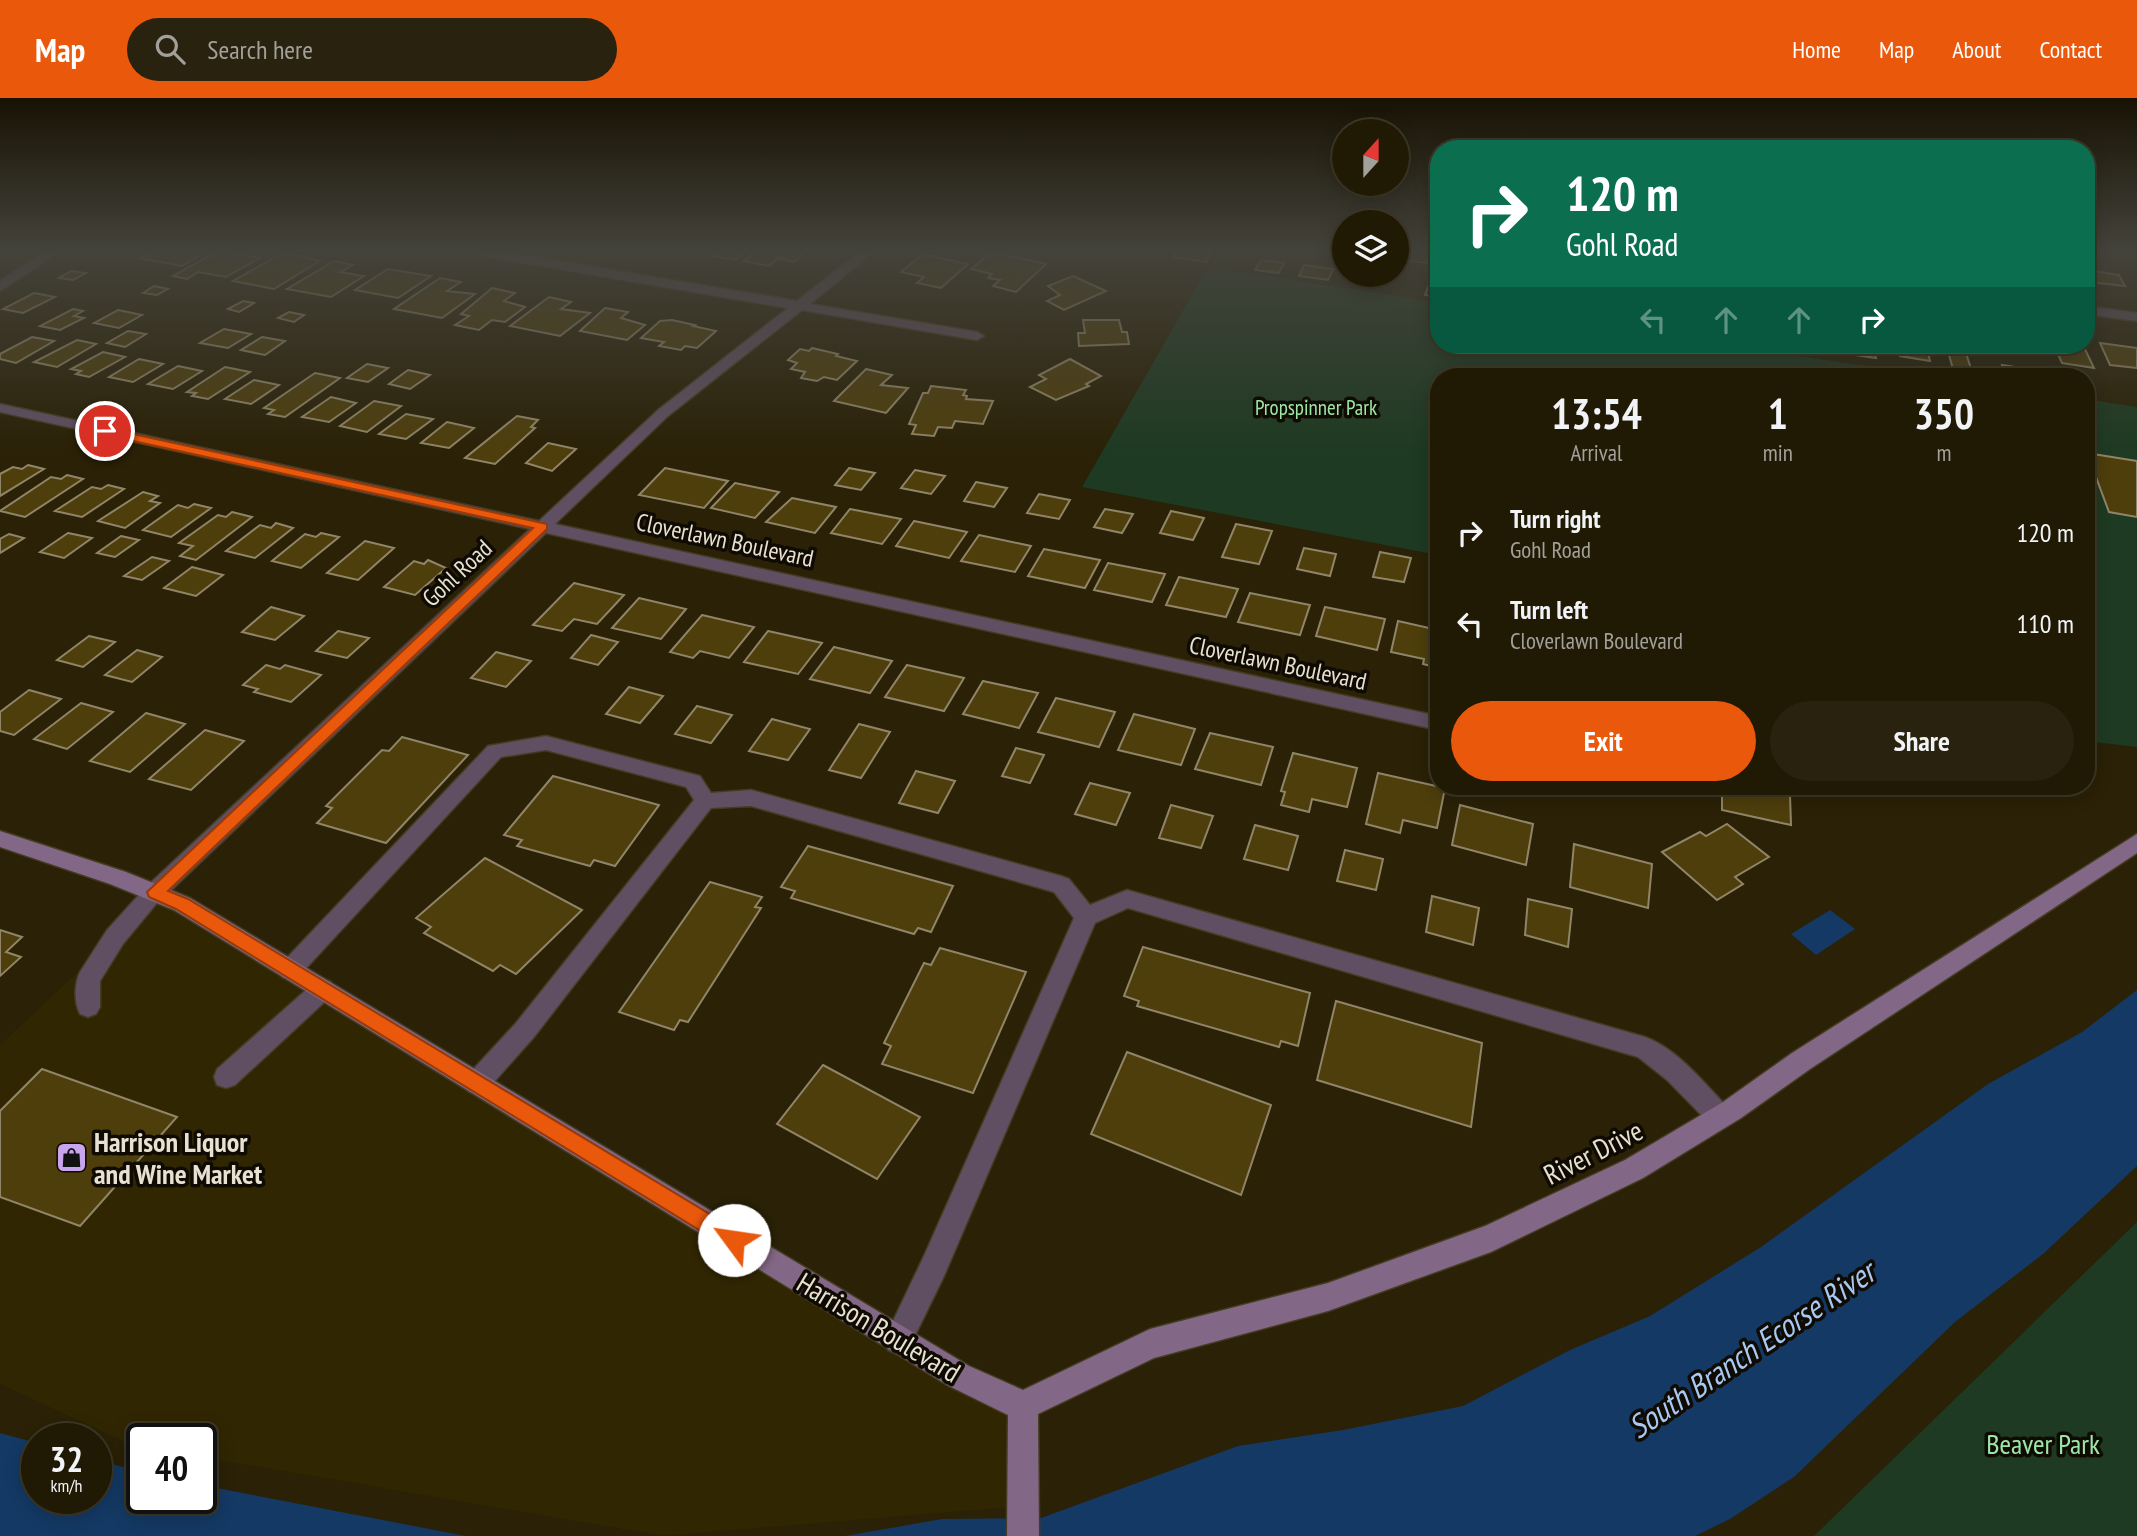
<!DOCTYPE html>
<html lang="en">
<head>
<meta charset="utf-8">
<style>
	body { margin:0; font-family:"PT Sans Narrow",sans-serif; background:#28220e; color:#f1f3f6; height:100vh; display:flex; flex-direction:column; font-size:26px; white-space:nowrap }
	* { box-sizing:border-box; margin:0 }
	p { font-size:23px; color:#a2a09a }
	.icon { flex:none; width:38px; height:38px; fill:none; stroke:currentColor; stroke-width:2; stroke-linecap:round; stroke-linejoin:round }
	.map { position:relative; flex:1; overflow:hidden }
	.sheet { position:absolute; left:1430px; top:270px; width:665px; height:427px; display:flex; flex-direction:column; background:#201904; border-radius:28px; box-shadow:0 4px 18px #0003,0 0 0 2px #3d3826 }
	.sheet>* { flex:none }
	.top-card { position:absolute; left:1430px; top:42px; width:665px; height:214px; border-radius:28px; box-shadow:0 4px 18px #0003,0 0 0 2px #3d3826; background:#0b6e4f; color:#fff; overflow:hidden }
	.needle { width:46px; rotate:21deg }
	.controls { position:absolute; left:1332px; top:21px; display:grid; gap:14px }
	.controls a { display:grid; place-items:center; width:77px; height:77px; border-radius:50%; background:#201904; box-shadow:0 4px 18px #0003,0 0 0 2px #3d3826; font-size:35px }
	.speed { position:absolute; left:21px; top:1325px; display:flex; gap:14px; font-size:35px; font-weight:700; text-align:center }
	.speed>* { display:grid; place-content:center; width:91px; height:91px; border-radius:50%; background:#201904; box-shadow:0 4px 18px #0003,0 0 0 2px #3d3826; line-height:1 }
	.speed small { font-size:18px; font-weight:400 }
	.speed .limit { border:4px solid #111; border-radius:10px; background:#fff; color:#111 }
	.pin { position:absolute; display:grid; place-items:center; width:60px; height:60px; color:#fff; margin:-30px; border:4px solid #fff; border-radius:50%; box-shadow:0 2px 7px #0007 }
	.me { position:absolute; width:77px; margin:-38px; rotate:301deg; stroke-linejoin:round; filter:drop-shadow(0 0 5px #0008) }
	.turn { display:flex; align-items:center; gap:24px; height:147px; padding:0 21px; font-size:32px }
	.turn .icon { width:91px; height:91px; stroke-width:2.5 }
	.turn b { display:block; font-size:49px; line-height:60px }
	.lanes { display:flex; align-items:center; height:66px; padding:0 21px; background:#0003; justify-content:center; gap:35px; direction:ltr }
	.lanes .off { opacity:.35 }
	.eta { display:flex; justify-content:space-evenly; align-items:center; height:119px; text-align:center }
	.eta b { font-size:42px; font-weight:700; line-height:49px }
	.action { display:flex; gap:14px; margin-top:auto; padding:14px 21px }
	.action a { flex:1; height:80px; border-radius:42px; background:#ea580c; color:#fff; font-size:28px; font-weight:700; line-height:80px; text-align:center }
	.action a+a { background:#28220e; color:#f1f3f6 }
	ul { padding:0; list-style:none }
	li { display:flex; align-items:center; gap:21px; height:91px; padding:0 21px }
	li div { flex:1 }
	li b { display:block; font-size:26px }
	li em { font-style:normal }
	header { display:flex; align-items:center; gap:42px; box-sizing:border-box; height:98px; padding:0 35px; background:#ea580c; color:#fff }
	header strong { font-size:33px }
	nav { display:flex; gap:38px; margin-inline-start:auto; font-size:24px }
	.search { width:490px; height:63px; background:#28220e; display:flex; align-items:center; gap:18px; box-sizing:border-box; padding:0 24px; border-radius:38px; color:#a2a09a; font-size:26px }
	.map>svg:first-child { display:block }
	.built { fill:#312602 }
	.green { fill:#1e3a22 }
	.water { fill:#143964 }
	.building { fill:#4e3e0c; stroke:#908568; stroke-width:2 }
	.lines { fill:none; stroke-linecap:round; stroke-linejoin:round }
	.lane-casing { stroke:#443c22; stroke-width:3 }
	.street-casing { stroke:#443c22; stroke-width:3 }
	.secondary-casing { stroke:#443c22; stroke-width:3 }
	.lane { fill:#604f62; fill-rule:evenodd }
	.street { fill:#604f62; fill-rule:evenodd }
	.secondary { fill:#836786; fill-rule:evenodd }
	.route { fill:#ea580c; stroke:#983908; stroke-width:2 }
	.labels { text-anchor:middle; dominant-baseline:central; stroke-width:7; stroke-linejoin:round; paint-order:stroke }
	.far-park-label { font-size:21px; fill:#9de7a6; stroke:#0f0b03 }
	.street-label { font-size:24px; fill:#e6e1d1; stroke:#0f0b03 }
	.near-poi-label { font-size:28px; font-weight:bold; fill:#e6e1d1; stroke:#0f0b03; text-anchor:start }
	.near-street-label { font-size:28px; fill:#e6e1d1; stroke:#0f0b03 }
	.near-park-label { font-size:28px; fill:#9de7a6; stroke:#0f0b03 }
	.near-water-label { font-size:32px; font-style:italic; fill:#a7c8f2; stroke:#0f0b03 }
</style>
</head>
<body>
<header>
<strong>Map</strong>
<div class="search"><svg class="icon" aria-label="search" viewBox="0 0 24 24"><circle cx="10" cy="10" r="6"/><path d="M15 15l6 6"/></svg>Search here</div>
<nav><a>Home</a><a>Map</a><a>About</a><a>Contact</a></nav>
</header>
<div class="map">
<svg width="2137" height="1438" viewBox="0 0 2137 1438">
	<rect width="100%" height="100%" fill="#2a2106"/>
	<path class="built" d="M155 794 1023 1308 1024 1408 663 1438 201 1359V1340H142V1348L129 1346 0 1286V947L115 839Z"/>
	<g class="green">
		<path d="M1208 169 1438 204V247H1724L1934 278H1438V457L1082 389Z"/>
		<path d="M2086 301 2137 309V649L2086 643Z"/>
		<path d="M2137 1124V1438H1814Z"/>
	</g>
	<g class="water">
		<path d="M1830 812 1855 831 1816 857 1791 836Z"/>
		<path d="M2137 892V1068L2043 1156 1955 1224 1794 1379 1730 1421 1695 1438H845L942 1421 1041 1420 1238 1348 1343 1332 1463 1308 1570 1252 1650 1218 1761 1149 1988 986 2082 934Z"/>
		<path d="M0 1335 37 1345V1400H96V1362L142 1374V1400H201V1387L466 1438H0Z"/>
	</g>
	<g class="building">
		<path d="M154 152H209L182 168 139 160Z"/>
		<path d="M219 152H244L238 156 260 160 226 179 198 174 187 181 173 178Z"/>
		<path d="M721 152H746L735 162 714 158Z"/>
		<path d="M757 152H807L794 164 780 161 783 159H780L769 168 744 163Z"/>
		<path d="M1178 152H1202L1211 154 1206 164 1173 159Z"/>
		<path d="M1406 152H1432L1428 165 1402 162Z"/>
		<path d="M284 154 320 163 274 191 233 183Z"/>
		<path d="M992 154 1046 166 1016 194 993 188 1000 182 988 180 992 176 971 171Z"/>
		<path d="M923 156 968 166 941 190 917 185 924 179 901 174Z"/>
		<path d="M1261 162 1284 165 1279 175 1255 172Z"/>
		<path d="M334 163 353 167 340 174 364 178 331 199 287 191Z"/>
		<path d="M1304 167 1333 171 1328 182 1299 178Z"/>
		<path d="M388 171 431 178 398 200 355 192Z"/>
		<path d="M2086 172 2119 177 2125 188 2090 184Z"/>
		<path d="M71 173 86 175 73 182 59 180Z"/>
		<path d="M1073 178 1106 193 1064 212 1047 203 1060 197 1048 188Z"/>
		<path d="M440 180 461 184 447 193 475 196 442 220 394 211Z"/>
		<path d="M1429 186 1438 187V199L1425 197Z"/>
		<path d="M154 188 168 191 157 197 143 195Z"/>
		<path d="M492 190 515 195 504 203 525 209 505 224 492 222 479 232 455 227 469 218 461 216Z"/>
		<path d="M34 195 55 199 23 215 3 211Z"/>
		<path d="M549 199 571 204 561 211 590 215 560 238 510 228Z"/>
		<path d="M243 203 254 205 239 214 228 211Z"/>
		<path d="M605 210 628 214 621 220 645 227 627 242 580 233Z"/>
		<path d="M73 211 83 213 74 218 84 220 60 232 40 228Z"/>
		<path d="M118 212 142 217 119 230 94 225Z"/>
		<path d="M289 214 304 217 294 224 278 220Z"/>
		<path d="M672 222 695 227 693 228 716 233 697 250 685 248 681 252 659 248 664 244 641 240 660 223Z"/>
		<path d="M1083 222H1119L1122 234H1127L1129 246 1079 248 1078 235H1085Z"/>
		<path d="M224 231 251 236 228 250 200 245Z"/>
		<path d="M128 233 146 236 125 249 107 245Z"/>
		<path d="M32 239 54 243 16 265 0 261V256Z"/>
		<path d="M262 239 285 243 265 257 241 252Z"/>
		<path d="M77 242 96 246 57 269 34 264Z"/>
		<path d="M2100 245 2137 250V270L2110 267Z"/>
		<path d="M1800 247H1826L1827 257 1801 253Z"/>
		<path d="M1847 247H1873L1876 260 1849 256Z"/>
		<path d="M1897 247 1927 249 1930 263 1900 258Z"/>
		<path d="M2054 247H2083L2094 270 2062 265Z"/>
		<path d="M812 250 838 256 836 258 857 263 837 282 824 279 817 283 801 280 805 274 791 271 797 265 788 262 800 251 809 253Z"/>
		<path d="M1947 250 1965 252 1972 274 1953 271Z"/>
		<path d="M103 254 125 259 89 279 76 276 81 273 71 271Z"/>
		<path d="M139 261 163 266 133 284 109 279Z"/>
		<path d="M1070 261 1101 278 1086 286 1089 288 1056 302 1030 289 1046 281 1039 277Z"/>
		<path d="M367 266 388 270 368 284 347 280Z"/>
		<path d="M2002 267 2035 272 2037 278H2005Z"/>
		<path d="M178 268 202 273 173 291 148 286Z"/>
		<path d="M225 269 250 274 208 301 192 298 196 295 187 294Z"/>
		<path d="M2052 269 2073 272 2075 278H2055Z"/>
		<path d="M866 271 892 277 881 287 908 290 886 315 834 303Z"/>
		<path d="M408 272 430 277 410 291 389 286Z"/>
		<path d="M315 275 340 280 285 319 268 316 274 312 264 310Z"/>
		<path d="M254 282 279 287 251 306 225 301Z"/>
		<path d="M931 288 966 292 963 297 967 298 966 301 993 303 983 326 955 323 952 330 938 329 934 338 912 336 916 327 909 326 923 295H928Z"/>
		<path d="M331 299 356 305 329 324 302 319Z"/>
		<path d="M374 303 401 308 367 334 340 328Z"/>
		<path d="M406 316 433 321 406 341 379 336Z"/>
		<path d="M517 318 538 322 531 329 535 330 495 366 465 360Z"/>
		<path d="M447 324 474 330 449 350 421 345Z"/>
		<path d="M548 345 576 351 552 373 526 365Z"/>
		<path d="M2087 355 2137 363V419L2109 414Z"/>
		<path d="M28 367 44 371 0 398V376L13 369 22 371Z"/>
		<path d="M665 370 728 383 704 410 639 397Z"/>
		<path d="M849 370 875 375 861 392 835 387Z"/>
		<path d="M915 372 945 378 931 396 901 390Z"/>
		<path d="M67 377 83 381 25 419 0 413 51 379 61 381Z"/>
		<path d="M976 384 1007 390 994 409 964 403Z"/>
		<path d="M735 385 779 394 755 420 711 410Z"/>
		<path d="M108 387 124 391 82 419 55 413 92 389 101 391Z"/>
		<path d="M143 394 158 398 150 403 160 405 125 430 98 423Z"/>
		<path d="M1039 396 1070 402 1059 421 1027 415Z"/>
		<path d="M792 400 836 409 815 435 766 424Z"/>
		<path d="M194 406 211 410 171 439 143 432 178 407 188 410Z"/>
		<path d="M850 411 901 421 882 446 831 435Z"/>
		<path d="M1105 411 1133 416 1122 435 1094 429Z"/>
		<path d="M1171 413 1204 420 1193 442 1160 435Z"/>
		<path d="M232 414 252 419 196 462 180 458 193 448 179 445 218 417 226 419Z"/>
		<path d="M914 423 967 434 949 460 896 448Z"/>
		<path d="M276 425 293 430 255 460 226 453 260 427 271 430Z"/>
		<path d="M1236 426 1272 433 1259 466 1222 459Z"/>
		<path d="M68 435 92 440 64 460 40 454Z"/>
		<path d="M321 435 339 439 301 470 272 463 305 436 316 439Z"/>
		<path d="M9 436 24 440 0 455V441Z"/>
		<path d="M979 437 1031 448 1015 474 961 463Z"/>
		<path d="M121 438 139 442 115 459 97 455Z"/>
		<path d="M365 443 394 450 358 482 327 475Z"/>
		<path d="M1304 450 1336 456 1330 478 1297 471Z"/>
		<path d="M1044 451 1100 462 1085 490 1028 478Z"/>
		<path d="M1380 454 1411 460 1404 484 1373 479Z"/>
		<path d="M152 459 169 463 142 482 124 478Z"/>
		<path d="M428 462 446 470 415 497 384 489 414 463 424 466Z"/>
		<path d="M1108 465 1165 476 1152 504 1094 492Z"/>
		<path d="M192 469 223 477 196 498 164 490Z"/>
		<path d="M1179 479 1238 491 1226 519 1166 507Z"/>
		<path d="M574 485 624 497 597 526 574 521 562 533 533 527Z"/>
		<path d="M1250 495 1310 507 1300 537 1238 524Z"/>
		<path d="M639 500 686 511 661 541 612 530Z"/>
		<path d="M271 509 304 518 275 542 242 534Z"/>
		<path d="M1325 509 1385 521 1377 552 1316 538Z"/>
		<path d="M702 517 754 529 729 560 700 553 693 560 670 554Z"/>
		<path d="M1398 523 1438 532V570L1423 566 1424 561 1391 554Z"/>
		<path d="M338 533 369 540 347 560 316 553Z"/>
		<path d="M768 533 822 545 798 576 744 564Z"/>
		<path d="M591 537 618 544 598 567 571 560Z"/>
		<path d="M89 538 115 544 83 569 57 562Z"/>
		<path d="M834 549 892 563 870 595 810 581Z"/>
		<path d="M137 552 162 559 132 584 105 577Z"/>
		<path d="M496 554 531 563 506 589 471 580Z"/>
		<path d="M266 567 280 571 285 567 321 577 291 604 254 594 258 591 243 587Z"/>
		<path d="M907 567 964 580 944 613 885 599Z"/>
		<path d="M983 583 1038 595 1019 630 963 616Z"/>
		<path d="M629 589 663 598 640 625 606 616Z"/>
		<path d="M29 592 61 601 14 637 0 633V614Z"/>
		<path d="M1056 600 1115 614 1099 649 1038 634Z"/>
		<path d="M81 605 113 614 67 651 34 641Z"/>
		<path d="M697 608 732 617 711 645 675 636Z"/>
		<path d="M146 615 185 626 130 674 90 663Z"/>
		<path d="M1134 616 1195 631 1181 667 1118 652Z"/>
		<path d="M772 621 810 631 788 662 749 653Z"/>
		<path d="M859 626 890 634 861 680 829 672Z"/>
		<path d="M205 632 244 643 191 692 149 681Z"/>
		<path d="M1210 635 1273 649 1261 687 1195 671Z"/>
		<path d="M402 639 468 657 386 745 317 725 332 710 326 708 382 652 389 653Z"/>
		<path d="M1016 650 1044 657 1030 685 1002 678Z"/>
		<path d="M1293 655 1357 670 1347 709 1312 701 1309 714 1281 707 1285 694 1281 693Z"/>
		<path d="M916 673 955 683 938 715 899 705Z"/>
		<path d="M1378 675 1445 690 1437 730 1403 722 1400 735 1366 726Z"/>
		<path d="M553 678 659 707 615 768 594 762 590 768 517 748 522 742 504 737Z"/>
		<path d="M1090 685 1130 695 1116 727 1075 716Z"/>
		<path d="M1722 688H1782V695L1790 697 1791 727 1722 712Z"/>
		<path d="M1171 707 1213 718 1201 750 1159 740Z"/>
		<path d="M1460 707 1533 726 1526 767 1452 747Z"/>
		<path d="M1727 726 1769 759 1735 779 1743 786 1717 802 1662 754 1700 734 1706 738Z"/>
		<path d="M1255 727 1298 738 1288 772 1244 761Z"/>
		<path d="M1574 746 1652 766 1648 810 1570 789Z"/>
		<path d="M808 748 953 788 931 834 918 830 914 836 791 800 795 793 781 789Z"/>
		<path d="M1345 752 1383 761 1376 792 1337 783Z"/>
		<path d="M485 760 582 812 516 876 500 867 493 873 424 835 431 829 416 820Z"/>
		<path d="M710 784 762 799 755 809 761 810 688 924 680 922 674 932 619 914Z"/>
		<path d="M1432 798 1479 810 1473 847 1426 834Z"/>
		<path d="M1528 801 1572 811 1568 849 1525 837Z"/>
		<path d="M0 832 22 839 6 854 21 859 0 878Z"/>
		<path d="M1143 849 1310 895 1298 948 1281 943 1279 949 1137 908 1139 903 1124 898Z"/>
		<path d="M940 850 1026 874 973 995 882 966 891 948 884 945 924 865 931 867Z"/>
		<path d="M1336 903 1482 945 1471 1029 1317 982Z"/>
		<path d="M1127 954 1271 1007 1241 1097 1091 1036Z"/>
		<path d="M823 967 920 1019 877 1081 777 1026Z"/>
		<path d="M42 971 177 1019 80 1128 0 1099V1013Z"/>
	</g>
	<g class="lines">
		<defs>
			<g id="lane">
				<path d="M546 638 700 678 711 695 751 692 1061 778 1069 781 1090 807 1127 792 1645 939C1678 951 1705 986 1729 1011L1733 1019 1729 1027 1720 1031 1711 1027 1667 982 1638 959 1128 810 1095 825 944 1178 908 1252 898 1256 888 1252 884 1242 924 1158 1074 820 1054 794 751 708 711 710 534 939 486 993 477 996 468 993 464 985 468 977 516 925 694 702 686 689 546 652 501 659 298 879 290 882 282 879 278 872 282 865 488 648Z"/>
				<path d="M155 785 163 788 166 794 123 846 100 883V909L96 916 88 919 80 916C74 905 74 886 80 874L107 832 147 788Z"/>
				<path d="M323 881 331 884 335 891 331 898 235 987 226 990 217 987 214 979 217 971 315 884Z"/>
			</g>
			<g id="street">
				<path d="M48 152H63L0 193V183Z"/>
				<path d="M465 152H495L797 203 862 152H876L810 206 977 234 984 238 977 242 802 212 668 318 555 426 1438 618V632L546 435 163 800 155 803 147 800 144 794 147 788 530 431 0 314V306L539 423 658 312 788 210 471 156Z"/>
				<path d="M2086 208 2137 215V223L2086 216Z"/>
			</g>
			<path id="secondary" d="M0 733 126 774 190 800 969 1268 1023 1292 1150 1231 1328 1185 1485 1128 1625 1062 1723 1004 1792 955 2137 736V755L1810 971 1741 1020 1643 1080 1491 1154 1328 1213 1154 1260 1038 1316 1039 1438H1007L1008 1317 949 1288 174 812 110 786 0 749Z"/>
		</defs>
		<use href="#lane" class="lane-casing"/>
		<use href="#street" class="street-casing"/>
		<use href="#secondary" class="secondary-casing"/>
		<use href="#lane" class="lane"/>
		<use href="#street" class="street"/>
		<use href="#secondary" class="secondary"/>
	</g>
	<linearGradient id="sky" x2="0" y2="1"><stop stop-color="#171203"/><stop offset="0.43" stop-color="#44433b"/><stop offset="1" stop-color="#44433b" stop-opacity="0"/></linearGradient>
	<rect width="2137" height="354" fill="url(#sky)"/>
	<path class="route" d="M105 330 547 426V431L168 793 188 801 741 1135 745 1142 741 1149 734 1152 727 1149 176 811 149 799 147 794 533 430 101 336 99 333Z"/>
	<defs>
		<symbol id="shop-square" viewBox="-11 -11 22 22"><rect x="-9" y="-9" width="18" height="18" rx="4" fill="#c9a5ee" stroke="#0f0b03"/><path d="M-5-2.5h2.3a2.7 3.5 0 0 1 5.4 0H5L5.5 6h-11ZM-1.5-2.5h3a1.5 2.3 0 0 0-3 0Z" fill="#111"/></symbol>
	</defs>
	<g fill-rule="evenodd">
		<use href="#shop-square" x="54" y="1042" width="35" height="35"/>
	</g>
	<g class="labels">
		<g class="far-park-label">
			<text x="1316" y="309">Propspinner Park</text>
		</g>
		<g class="street-label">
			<text transform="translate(725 442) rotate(12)">Cloverlawn Boulevard</text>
			<text transform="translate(457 475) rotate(-43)">Gohl Road</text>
			<text transform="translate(1278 565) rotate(12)">Cloverlawn Boulevard</text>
		</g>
		<g class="near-poi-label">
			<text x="94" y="1043">Harrison Liquor<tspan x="94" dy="32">and Wine Market</tspan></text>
		</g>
		<g class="near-street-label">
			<text transform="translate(1593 1054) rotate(-27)">River Drive</text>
			<text transform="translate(879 1229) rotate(31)">Harrison Boulevard</text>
		</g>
		<g class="near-park-label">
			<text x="2043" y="1345">Beaver Park</text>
		</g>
		<g class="near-water-label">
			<text transform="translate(1751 1251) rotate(-34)">South Branch Ecorse River</text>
		</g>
	</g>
</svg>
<div class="controls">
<a><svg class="needle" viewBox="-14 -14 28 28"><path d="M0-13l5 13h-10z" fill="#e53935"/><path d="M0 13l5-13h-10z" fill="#a2a09a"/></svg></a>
<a><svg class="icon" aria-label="layers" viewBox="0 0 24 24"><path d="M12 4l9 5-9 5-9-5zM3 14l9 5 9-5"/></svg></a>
</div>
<div class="speed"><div>32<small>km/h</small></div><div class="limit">40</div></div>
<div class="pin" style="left:105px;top:333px;background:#d93025"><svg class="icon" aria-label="arrive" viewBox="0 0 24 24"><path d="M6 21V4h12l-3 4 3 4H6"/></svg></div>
<svg class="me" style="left:734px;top:1142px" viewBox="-20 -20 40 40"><circle r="19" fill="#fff"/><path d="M0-13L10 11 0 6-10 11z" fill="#ea580c"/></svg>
<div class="top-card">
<div class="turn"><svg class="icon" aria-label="right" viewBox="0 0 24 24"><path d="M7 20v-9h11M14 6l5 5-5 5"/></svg><div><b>120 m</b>Gohl Road</div></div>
<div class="lanes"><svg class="icon off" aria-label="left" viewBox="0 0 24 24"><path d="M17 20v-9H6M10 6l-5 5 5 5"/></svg><svg class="icon off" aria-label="ahead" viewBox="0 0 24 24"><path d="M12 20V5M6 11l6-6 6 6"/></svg><svg class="icon off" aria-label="ahead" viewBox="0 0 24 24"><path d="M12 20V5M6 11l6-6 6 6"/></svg><svg class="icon" aria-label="right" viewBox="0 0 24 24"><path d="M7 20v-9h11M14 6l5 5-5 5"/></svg></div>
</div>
<section class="sheet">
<div class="eta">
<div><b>13:54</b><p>Arrival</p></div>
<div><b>1</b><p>min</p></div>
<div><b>350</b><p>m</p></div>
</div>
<ul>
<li><svg class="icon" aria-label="right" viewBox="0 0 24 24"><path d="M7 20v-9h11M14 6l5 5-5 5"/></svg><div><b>Turn right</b><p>Gohl Road</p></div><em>120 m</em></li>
<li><svg class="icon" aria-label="left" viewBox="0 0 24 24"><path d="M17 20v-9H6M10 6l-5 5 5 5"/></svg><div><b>Turn left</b><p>Cloverlawn Boulevard</p></div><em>110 m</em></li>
</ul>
<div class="action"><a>Exit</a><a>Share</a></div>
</section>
</div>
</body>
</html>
